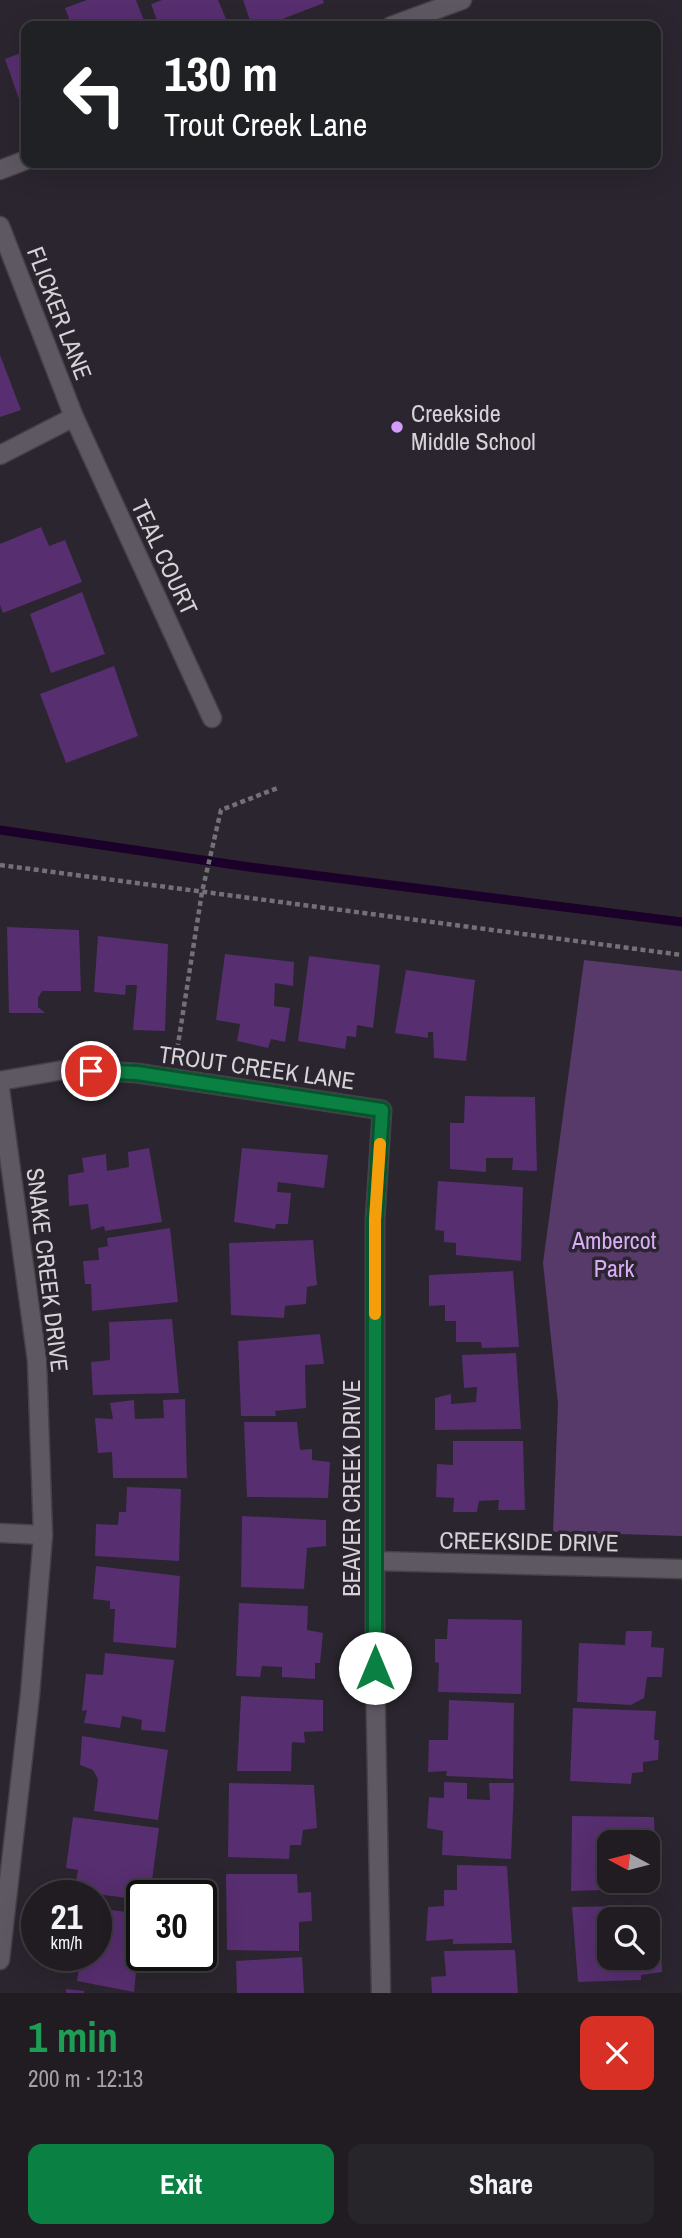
<!DOCTYPE html>
<html lang="en">
<head>
<meta charset="utf-8">
<style>
	body { margin:0; font-family:"Archivo Narrow",sans-serif; background:#28252a; color:#f1f3f6; height:100vh; display:flex; flex-direction:column; font-size:26px; white-space:nowrap }
	* { box-sizing:border-box; margin:0 }
	p { font-size:23px; color:#a2a1a5 }
	.icon { flex:none; width:38px; height:38px; fill:none; stroke:currentColor; stroke-width:2; stroke-linecap:round; stroke-linejoin:round }
	.map { position:relative; height:1993px; overflow:hidden }
	.drawer { display:flex; flex-direction:column; background:#201c22; flex:1 }
	.drawer>* { flex:none }
	.hud { position:absolute; left:21px; top:21px; width:640px; height:147px; border-radius:14px; box-shadow:0 7px 28px #0002,0 0 0 2px #3d3a40; background:#202124; color:#fff; overflow:hidden }
	.needle { width:46px; rotate:277deg }
	.controls { position:absolute; left:597px; top:1830px; display:grid; gap:14px }
	.controls a { display:grid; place-items:center; width:63px; height:63px; border-radius:14px; background:#201c22; box-shadow:0 7px 28px #0002,0 0 0 2px #3d3a40; font-size:35px }
	.speed { position:absolute; left:21px; top:1880px; display:flex; gap:14px; font-size:35px; font-weight:700; text-align:center }
	.speed>* { display:grid; place-content:center; width:91px; height:91px; border-radius:50%; background:#201c22; box-shadow:0 7px 28px #0002,0 0 0 2px #3d3a40; line-height:1 }
	.speed small { font-size:18px; font-weight:400 }
	.speed .limit { border:4px solid #111; border-radius:10px; background:#fff; color:#111 }
	.pin { position:absolute; display:grid; place-items:center; width:60px; height:60px; color:#fff; margin:-30px; border:4px solid #fff; border-radius:50%; box-shadow:0 2px 7px #0007 }
	.me { position:absolute; width:77px; margin:-38px; rotate:0deg; stroke-linejoin:round; filter:drop-shadow(0 0 5px #0008) }
	.turn { display:flex; align-items:center; gap:24px; height:147px; padding:0 28px; font-size:32px }
	.turn .icon { width:91px; height:91px; stroke-width:2.5 }
	.turn b { display:block; font-size:49px; line-height:60px }
	.round { display:grid; place-items:center; flex:none; width:74px; height:74px; border-radius:14px; background:#28252a }
	.summary { display:flex; align-items:center; justify-content:space-between; height:119px; padding:0 28px }
	h1 { font-size:42px; font-weight:800; line-height:52px; color:#1e9e55 }
	.cta { display:flex; gap:14px; margin-top:auto; padding:14px 28px }
	.cta a { flex:1; height:80px; border-radius:14px; background:#0b8043; color:#fff; font-size:28px; font-weight:800; line-height:80px; text-align:center }
	.cta a+a { background:#28252a; color:#f1f3f6 }
	.map>svg:first-child { display:block }
	.green { fill:#57396a }
	.lines { fill:none; stroke-linecap:round; stroke-linejoin:round }
	.stream { stroke:#1b002a; stroke-width:9 }
	.building { fill:#572e6f }
	.minor-casing { stroke:#464148; stroke-width:21 }
	.path { stroke:#747077; stroke-width:4.5; stroke-dasharray:5 3.5; stroke-linecap:butt }
	.minor { stroke:#5e5863; stroke-width:18 }
	.route-casing { stroke:#07532c; stroke-width:18 }
	.route { stroke:#0b8043; stroke-width:12 }
	.slow { stroke:#f59e0b; stroke-width:12 }
	.poi-dot { fill:#d59bfa; stroke:#2a252e; stroke-width:2.5 }
	.labels { text-anchor:middle; dominant-baseline:central; stroke-width:7; stroke-linejoin:round; paint-order:stroke }
	.street-label { font-size:24px; fill:#d6d2d8; stroke:#2a252e }
	.poi-label { font-size:24px; fill:#d6d2d8; stroke:#2a252e; text-anchor:start }
	.park-label { font-size:24px; fill:#daacf8; stroke:#2a252e }
</style>
</head>
<body>
<div class="map">
<svg width="682" height="1993" viewBox="0 0 682 1993">
	<rect width="100%" height="100%" fill="#2a252e"/>
	<path class="green" d="M584 960 682 971V1536L553 1532 558 1404 543 1263Z"/>
	<g class="lines">
		<path class="stream" d="M0 830 249 867 682 922"/>
	</g>
	<g class="building">
		<path d="M87 0H136L146 26H72L65 8Z"/>
		<path d="M162 0H218L229 26H159L151 4Z"/>
		<path d="M243 0H323L324 3 264 26H252Z"/>
		<path d="M26 51V119L5 59Z"/>
		<path d="M0 355 21 410 0 417Z"/>
		<path d="M41 527 49 546 65 540 82 582 3 613 0 605V544Z"/>
		<path d="M82 592 105 654 51 673 30 614Z"/>
		<path d="M114 666 138 736 66 763 40 694Z"/>
		<path d="M7 927 79 930 81 991H42L38 998V1007L45 1013H9Z"/>
		<path d="M98 936 168 944 165 1031 133 1030 137 985H126L125 995 94 992Z"/>
		<path d="M225 954 294 962 293 986 275 983 274 1006 290 1008 285 1042 271 1039 268 1048 237 1041 240 1024 216 1020Z"/>
		<path d="M309 956 380 965 373 1028 357 1025 356 1037 347 1036 345 1049 298 1041Z"/>
		<path d="M406 970 475 980 466 1061 434 1058 433 1032H428V1038L395 1033Z"/>
		<path d="M465 1096 535 1097 537 1171 512 1170 513 1158H486V1172L450 1169V1123H464Z"/>
		<path d="M149 1148 162 1222 105 1231 104 1226 91 1230 88 1204 69 1206 68 1175 84 1172 82 1158 106 1154 107 1171 129 1167 128 1152Z"/>
		<path d="M242 1148 328 1155 324 1188 278 1182 277 1192 291 1193 288 1224H276L275 1229 234 1222Z"/>
		<path d="M438 1181 523 1187 521 1261 456 1255V1243L444 1242V1231L435 1230Z"/>
		<path d="M170 1228 178 1302 92 1311 91 1284H85L83 1261 99 1260 98 1248 108 1246 107 1238Z"/>
		<path d="M313 1240 317 1285 307 1287 306 1304 285 1306 284 1318 231 1315 229 1243Z"/>
		<path d="M513 1271 519 1347 482 1348 481 1342H456V1321H445V1305L429 1306V1275Z"/>
		<path d="M172 1319 179 1393 93 1395 91 1362 110 1360 109 1322Z"/>
		<path d="M320 1334 324 1364 305 1365 306 1408 275 1411 276 1416H241L238 1341Z"/>
		<path d="M516 1353 521 1429 435 1430V1398L451 1394V1404L476 1402 477 1387 464 1388 462 1355Z"/>
		<path d="M185 1399 187 1478H113L112 1452 98 1453 95 1418 113 1419 110 1403 134 1400 135 1419 164 1418 163 1400Z"/>
		<path d="M244 1422H297L300 1450 312 1449V1460L330 1462 328 1498 247 1497Z"/>
		<path d="M453 1441H523L525 1510H498L499 1500 479 1501 477 1512H453L454 1498 436 1497 437 1464 453 1465Z"/>
		<path d="M127 1487 181 1489 179 1561 95 1556 96 1524 118 1525 119 1512H126Z"/>
		<path d="M242 1516 326 1520V1546L307 1548 304 1589 241 1587Z"/>
		<path d="M96 1566 180 1576 176 1648 113 1642 115 1609H110V1601L93 1599Z"/>
		<path d="M239 1603 308 1606 307 1630 323 1633 320 1663H315V1679L282 1677V1667L262 1666 260 1677 236 1676Z"/>
		<path d="M448 1619 522 1620 521 1694 438 1692 439 1663 435 1662V1639H447Z"/>
		<path d="M626 1631H652L651 1647 664 1648 662 1677H647L644 1698 631 1705 577 1702 579 1643 625 1645Z"/>
		<path d="M105 1653 174 1660 165 1732 141 1730 142 1720 122 1716 120 1728 84 1723 87 1710 82 1711 86 1674 103 1675Z"/>
		<path d="M241 1696 323 1700V1731L304 1732 305 1743 292 1742 291 1771H237Z"/>
		<path d="M449 1700 514 1703 513 1779 446 1776 447 1771 428 1772 429 1740H448Z"/>
		<path d="M573 1708 656 1711 654 1740H659L658 1760 643 1762V1772L632 1773 631 1784 570 1781Z"/>
		<path d="M82 1736 168 1750 158 1820 94 1811 98 1779 93 1770 80 1765Z"/>
		<path d="M444 1782 467 1783V1799L490 1800 489 1783H514L511 1859 442 1855 443 1831 427 1828 429 1797 444 1798Z"/>
		<path d="M229 1783 314 1785 317 1828 303 1830 301 1845H290L289 1859 228 1857Z"/>
		<path d="M572 1816 654 1817 655 1846 648 1847V1843H609V1881H636L637 1889 571 1891Z"/>
		<path d="M73 1817 159 1828 150 1895H142V1900L74 1891 78 1870 66 1868Z"/>
		<path d="M457 1865 507 1866 512 1943 453 1944V1939L426 1941 428 1907 444 1906V1890H457Z"/>
		<path d="M226 1874H297L298 1893 311 1892 312 1921 299 1922V1951L227 1950Z"/>
		<path d="M625 1906 628 1920H609V1958H648V1944L661 1942 662 1972 641 1975V1980L578 1982 572 1907Z"/>
		<path d="M96 1908 142 1914 134 1992 77 1981 81 1955H96Z"/>
		<path d="M515 1950 518 1993H432L431 1977 446 1976 444 1951Z"/>
		<path d="M302 1957 304 1993H237L236 1961Z"/>
		<path d="M66 1989 84 1991V1993H66Z"/>
	</g>
	<g class="lines">
		<defs>
			<g id="minor">
				<path d="M391 26 462 0"/>
				<path d="M0 170 26 160"/>
				<path d="M0 226 74 417 212 718"/>
				<path d="M0 455 74 417"/>
				<path d="M0 1081 69 1069 137 1073 382 1110 375 1220V1668L381 1993"/>
				<path d="M0 1089 37 1361 43 1535 30 1695 0 1960"/>
				<path d="M0 1533 43 1535"/>
				<path d="M375 1561 682 1569"/>
			</g>
		</defs>
		<use href="#minor" class="minor-casing"/>
		<g class="path">
			<path d="M0 865 682 955"/>
			<path d="M176 1057 202 892 221 810 280 787"/>
		</g>
		<use href="#minor" class="minor"/>
	</g>
	<g class="lines">
		<defs>
			<path id="route" d="M91 1071 137 1073 382 1110 375 1220V1668"/>
		</defs>
		<use href="#route" class="route-casing"/>
		<use href="#route" class="route"/>
		<path class="slow" d="M375 1314V1220L380 1144"/>
	</g>
	<circle class="poi-dot" cx="397" cy="427" r="7"/>
	<g class="labels">
		<g class="street-label">
			<text transform="translate(60 313) rotate(69)">FLICKER LANE</text>
			<text transform="translate(165 557) rotate(65)">TEAL COURT</text>
			<text transform="translate(257 1067) rotate(8)">TROUT CREEK LANE</text>
			<text transform="translate(48 1270) rotate(83)">SNAKE CREEK DRIVE</text>
			<text transform="translate(351 1488) rotate(-90)">BEAVER CREEK DRIVE</text>
			<text transform="translate(529 1541) rotate(1)">CREEKSIDE DRIVE</text>
		</g>
		<g class="poi-label">
			<text x="411" y="413">Creekside<tspan x="411" dy="28">Middle School</tspan></text>
		</g>
		<g class="park-label">
			<text x="614" y="1240">Ambercot<tspan x="614" dy="28">Park</tspan></text>
		</g>
	</g>
</svg>
<div class="controls">
<a><svg class="needle" viewBox="-14 -14 28 28"><path d="M0-13l5 13h-10z" fill="#e53935"/><path d="M0 13l5-13h-10z" fill="#a2a1a5"/></svg></a>
<a><svg class="icon" aria-label="search" viewBox="0 0 24 24"><circle cx="10" cy="10" r="6"/><path d="M15 15l6 6"/></svg></a>
</div>
<div class="speed"><div>21<small>km/h</small></div><div class="limit">30</div></div>
<div class="pin" style="left:91px;top:1071px;background:#d93025"><svg class="icon" aria-label="arrive" viewBox="0 0 24 24"><path d="M6 21V4h12l-3 4 3 4H6"/></svg></div>
<svg class="me" style="left:375px;top:1668px" viewBox="-20 -20 40 40"><circle r="19" fill="#fff"/><path d="M0-13L10 11 0 6-10 11z" fill="#0b8043"/></svg>
<div class="hud">
<div class="turn"><svg class="icon" aria-label="left" viewBox="0 0 24 24"><path d="M17 20v-9H6M10 6l-5 5 5 5"/></svg><div><b>130 m</b>Trout Creek Lane</div></div>
</div>
</div>
<section class="drawer">
<div class="summary"><div><h1>1 min</h1><p>200 m · 12:13</p></div><a class="round" style="background:#d93025;color:#fff"><svg class="icon" aria-label="close" viewBox="0 0 24 24"><path d="M6 6l12 12M18 6L6 18"/></svg></a></div>
<div class="cta"><a>Exit</a><a>Share</a></div>
</section>
</body>
</html>
